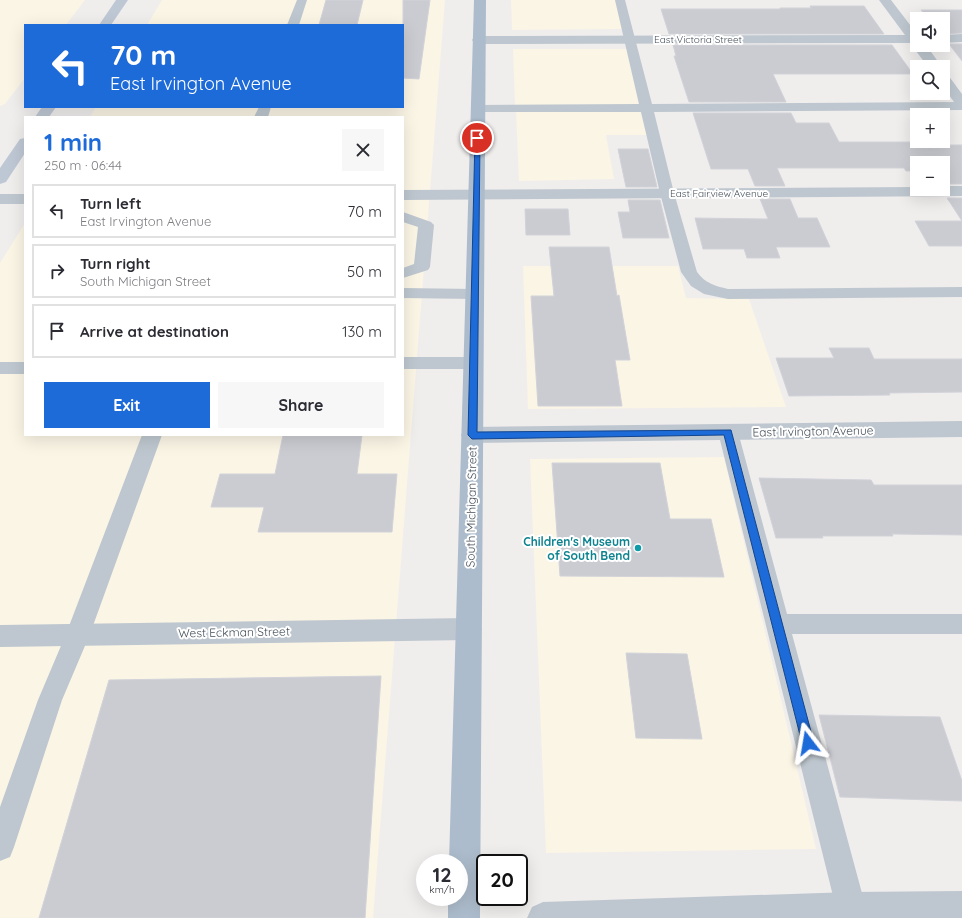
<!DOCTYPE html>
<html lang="en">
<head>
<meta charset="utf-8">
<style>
	body { margin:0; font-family:Quicksand,sans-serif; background:#f7f7f7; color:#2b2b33; height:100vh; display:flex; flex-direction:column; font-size:15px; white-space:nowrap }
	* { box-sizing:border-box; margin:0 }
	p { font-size:13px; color:#7c7c81 }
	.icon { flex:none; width:22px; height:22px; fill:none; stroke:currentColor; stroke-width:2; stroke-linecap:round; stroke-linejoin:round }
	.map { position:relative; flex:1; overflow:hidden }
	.panel { position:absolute; left:24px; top:116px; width:380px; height:320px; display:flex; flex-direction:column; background:#fff; border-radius:0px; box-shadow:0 4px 16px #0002 }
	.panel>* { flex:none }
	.top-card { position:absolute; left:24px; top:24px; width:380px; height:84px; border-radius:0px; box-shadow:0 4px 16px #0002; background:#1d6ad9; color:#fff; overflow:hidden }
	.buttons { position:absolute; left:910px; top:12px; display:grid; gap:8px }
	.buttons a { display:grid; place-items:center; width:40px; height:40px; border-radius:0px; background:#fff; box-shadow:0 4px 16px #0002; font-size:20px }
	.speed { position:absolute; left:416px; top:854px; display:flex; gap:8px; font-size:20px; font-weight:700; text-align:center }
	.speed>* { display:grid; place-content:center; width:52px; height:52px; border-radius:50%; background:#fff; box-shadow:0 4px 16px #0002; line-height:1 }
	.speed small { font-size:10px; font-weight:400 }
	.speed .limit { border:2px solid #111; border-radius:6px; background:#fff; color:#111 }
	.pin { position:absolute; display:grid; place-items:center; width:34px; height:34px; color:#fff; margin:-17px; border:2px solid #fff; border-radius:50%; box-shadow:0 1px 4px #0007 }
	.me { position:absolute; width:44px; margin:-22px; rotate:346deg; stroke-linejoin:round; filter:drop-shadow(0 0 3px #0008) }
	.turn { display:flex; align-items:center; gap:14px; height:84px; padding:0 20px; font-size:18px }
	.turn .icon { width:52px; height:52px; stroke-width:2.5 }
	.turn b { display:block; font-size:28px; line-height:34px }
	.round { display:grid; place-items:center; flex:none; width:42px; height:42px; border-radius:0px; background:#f7f7f7 }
	.headline { display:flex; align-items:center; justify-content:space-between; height:68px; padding:0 20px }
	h1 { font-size:24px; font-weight:800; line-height:30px; color:#1d6ad9 }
	.action { display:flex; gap:8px; margin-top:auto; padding:8px 20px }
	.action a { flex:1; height:46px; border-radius:0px; background:#1d6ad9; color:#fff; font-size:16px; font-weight:800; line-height:46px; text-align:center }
	.action a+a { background:#f7f7f7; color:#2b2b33 }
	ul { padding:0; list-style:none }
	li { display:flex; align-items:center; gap:12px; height:54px; margin:0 8px 6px; padding:0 12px; border:2px solid #e1e1e2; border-radius:0px }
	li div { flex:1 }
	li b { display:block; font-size:15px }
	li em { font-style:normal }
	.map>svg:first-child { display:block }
	.commercial { fill:#fbf5e6 }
	.building { fill:#caccd2; stroke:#d1d3d9 }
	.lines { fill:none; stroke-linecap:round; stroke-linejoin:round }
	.lane { fill:#bec7cf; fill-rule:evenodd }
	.street { fill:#bec7cf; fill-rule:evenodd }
	.secondary { fill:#bec8d4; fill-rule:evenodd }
	.primary { fill:#adbccc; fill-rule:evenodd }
	.route { fill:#1d6ad9; stroke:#13458d }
	.culture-dot { fill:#0f9aa8; stroke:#fff; stroke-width:1.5 }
	.labels { text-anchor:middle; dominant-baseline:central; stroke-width:4; stroke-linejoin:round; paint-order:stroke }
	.far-street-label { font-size:10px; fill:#46505a; stroke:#fff }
	.street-label { font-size:12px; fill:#46505a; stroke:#fff }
	.culture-label { font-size:12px; font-weight:bold; fill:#0d838f; stroke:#fff; text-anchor:end }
</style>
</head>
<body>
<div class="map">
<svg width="962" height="918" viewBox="0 0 962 918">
	<rect width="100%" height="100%" fill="#f0eded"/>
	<g class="commercial">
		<path d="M0 0H85L66 25H25V78L5 104 0 106Z"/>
		<path d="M162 0H445L373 918H0V263L25 223V435H403V117H90L96 107H403V25H147Z"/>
		<path d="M511 0H615L622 29 512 30Z"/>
		<path d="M513 49H627L639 105 515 106Z"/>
		<path d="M640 110 647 135H606L614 179 519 181 516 111Z"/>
		<path d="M523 266H678L686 298 749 299 786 407 528 409Z"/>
		<path d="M724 457 816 849 546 853 530 459Z"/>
	</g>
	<g class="building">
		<path d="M326 0H363L357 25H319Z"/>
		<path d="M403 0H430L419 79 403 78Z"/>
		<path d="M810 6H864L884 34H669L661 9H780V8H811Z"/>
		<path d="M921 10H962V33L943 34V19H929Z"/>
		<path d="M949 44H962V61Z"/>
		<path d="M673 45H892L913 74H773L786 102H689L674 56H676Z"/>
		<path d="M693 113H791L796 123H829L839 142H911L913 145H962V184H943V163H917V171H906L904 168H777L785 186H755L748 169H711Z"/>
		<path d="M618 149H648L657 187H626Z"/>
		<path d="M947 198H962V246H929L915 221H962Z"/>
		<path d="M760 199H790L798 218H817L830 247H776L780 258H747L744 249H703L695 218 768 219Z"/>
		<path d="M628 200H660L669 238H623L618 212H630Z"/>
		<path d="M525 209H568L570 235H526Z"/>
		<path d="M549 247H609L617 296 619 295 630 360H615L622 406H538L531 296H554Z"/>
		<path d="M829 348H869L874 359H962V392L889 393 890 395 789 396 776 358H834Z"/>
		<path d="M283 435H362L357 474H397L392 532H258L264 507H211L220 474H275Z"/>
		<path d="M552 463H660L670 519H711L724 577 560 576Z"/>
		<path d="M759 478 871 480 874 485H962V535L892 534 893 536H822L823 538H776Z"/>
		<path d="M626 653 687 654 702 739 636 738Z"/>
		<path d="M381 676 365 918H39L109 680Z"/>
		<path d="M819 715 940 717 962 781V801L840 797Z"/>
	</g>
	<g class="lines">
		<g class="lane">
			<path d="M297 0H307L299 25H287Z"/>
			<path d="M615 0H625L652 104 962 102V110L654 112 674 193 697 272C705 283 715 286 728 289L962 287V297L728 299 704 294 691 286 681 272 660 193 641 112H472L471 109 472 106 477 105 639 104Z"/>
			<path d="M259 107H271L268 117H254Z"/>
			<path d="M403 212 431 222 434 225 430 267 428 270 403 278V268L414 264 418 227 403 222Z"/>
			<path d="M403 288 474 289 480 290 482 294 480 298 474 299 403 298Z"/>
			<path d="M403 357H473L479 359 482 363 479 367 473 369H403Z"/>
			<rect x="0" y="362" width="25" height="12"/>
			<path d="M728 425 735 427 738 432 787 614H962V634H792L866 908 861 918H841L836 908 718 432 721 427Z"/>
			<path d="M142 435H162L90 634 62 700 14 847 10 857 0 861V807L38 700 66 634Z"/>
		</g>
		<g class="street">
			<path d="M879 0H891L917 34V45H926L942 67H928L910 43 478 44 474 43 472 40 474 37 478 36 905 35Z"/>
			<path d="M962 34V42L943 43V35Z"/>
			<path d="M943 74 948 75 962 94V107L957 106 943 87Z"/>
			<path d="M943 186H962V196L403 200V190L917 187V189H943Z"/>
			<rect x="0" y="194" width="25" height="10"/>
			<path d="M962 421V437L472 443 464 440 461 435 464 430 472 427Z"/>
			<path d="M469 618 478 621 482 629 478 637 469 640 0 647V625Z"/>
			<path d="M962 891V918H527L532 907 543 902 851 892Z"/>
		</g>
		<g class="secondary">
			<path d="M116 0H128L111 25H99Z"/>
			<path d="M42 107H56L49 117H35Z"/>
			<path d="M25 138V153L6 182 0 184V168L20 139Z"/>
		</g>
		<path class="primary" d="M474 0H486L480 918H448V897H459V863H449Z"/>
	</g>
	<path class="route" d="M475 137 480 138 477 432 731 430 814 743 812 747 808 749 804 747 802 743 724 435 472 439 468 435Z"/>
	<circle class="culture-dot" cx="638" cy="548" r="4"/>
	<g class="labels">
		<g class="far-street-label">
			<text x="698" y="39">East Victoria Street</text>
			<text x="719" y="193">East Fairview Avenue</text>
		</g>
		<g class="street-label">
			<text transform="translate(813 431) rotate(-1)">East Irvington Avenue</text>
			<text transform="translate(471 507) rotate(-89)">South Michigan Street</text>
			<text transform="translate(234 632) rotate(-1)">West Eckman Street</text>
		</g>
		<g class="culture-label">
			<text x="630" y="541">Children's Museum<tspan x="630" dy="14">of South Bend</tspan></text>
		</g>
	</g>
</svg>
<div class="buttons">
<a><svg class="icon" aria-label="sound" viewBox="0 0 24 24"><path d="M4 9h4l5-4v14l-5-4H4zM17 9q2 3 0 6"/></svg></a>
<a><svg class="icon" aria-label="search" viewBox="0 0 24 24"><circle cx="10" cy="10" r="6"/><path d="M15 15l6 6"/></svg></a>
<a>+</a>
<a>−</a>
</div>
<div class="speed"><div>12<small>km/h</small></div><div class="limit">20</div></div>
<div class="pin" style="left:477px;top:138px;background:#d93025"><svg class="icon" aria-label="arrive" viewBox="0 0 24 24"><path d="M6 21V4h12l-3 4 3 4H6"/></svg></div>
<svg class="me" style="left:808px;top:743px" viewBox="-20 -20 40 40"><path d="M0-17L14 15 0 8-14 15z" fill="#1d6ad9" stroke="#fff" stroke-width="4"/></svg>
<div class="top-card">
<div class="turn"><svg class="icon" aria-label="left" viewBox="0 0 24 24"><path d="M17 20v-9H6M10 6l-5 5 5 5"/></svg><div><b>70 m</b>East Irvington Avenue</div></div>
</div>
<section class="panel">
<div class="headline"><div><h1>1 min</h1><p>250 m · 06:44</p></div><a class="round"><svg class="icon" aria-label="close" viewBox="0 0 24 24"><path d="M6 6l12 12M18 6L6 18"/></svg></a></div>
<ul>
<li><svg class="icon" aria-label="left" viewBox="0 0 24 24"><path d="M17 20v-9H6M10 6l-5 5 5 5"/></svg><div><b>Turn left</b><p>East Irvington Avenue</p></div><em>70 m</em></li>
<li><svg class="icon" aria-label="right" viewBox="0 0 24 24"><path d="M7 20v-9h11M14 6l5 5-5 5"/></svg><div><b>Turn right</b><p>South Michigan Street</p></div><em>50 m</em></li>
<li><svg class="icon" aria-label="arrive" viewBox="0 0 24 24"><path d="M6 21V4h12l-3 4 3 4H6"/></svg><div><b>Arrive at destination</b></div><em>130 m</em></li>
</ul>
<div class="action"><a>Exit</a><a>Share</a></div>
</section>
</div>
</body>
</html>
